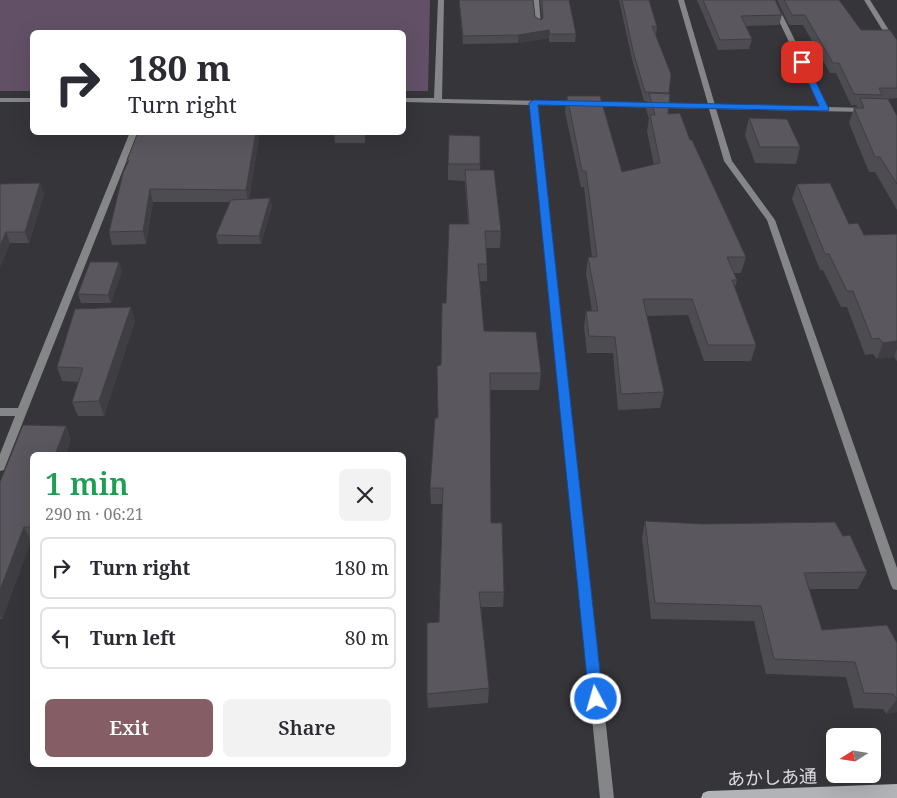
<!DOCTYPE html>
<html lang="en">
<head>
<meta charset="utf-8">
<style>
	body { margin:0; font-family:"Noto Serif","Noto Sans JP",serif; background:#f2f2f3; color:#2b2b33; height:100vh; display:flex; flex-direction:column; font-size:19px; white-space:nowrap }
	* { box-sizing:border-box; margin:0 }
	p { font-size:16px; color:#7c7c81 }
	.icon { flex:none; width:28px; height:28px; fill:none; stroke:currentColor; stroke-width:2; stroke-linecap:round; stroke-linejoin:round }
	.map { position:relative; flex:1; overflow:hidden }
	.details { position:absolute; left:30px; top:452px; width:376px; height:315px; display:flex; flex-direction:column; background:#fff; border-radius:8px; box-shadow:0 5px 20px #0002 }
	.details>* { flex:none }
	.banner { position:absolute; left:30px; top:30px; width:376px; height:105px; border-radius:8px; box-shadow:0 5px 20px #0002; background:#fff; color:#2b2b33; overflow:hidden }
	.needle { width:32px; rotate:258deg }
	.buttons { position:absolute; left:826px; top:728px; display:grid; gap:10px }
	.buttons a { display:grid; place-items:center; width:55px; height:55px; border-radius:8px; background:#fff; box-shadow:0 5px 20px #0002; font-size:25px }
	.pin { position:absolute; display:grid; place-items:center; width:42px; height:42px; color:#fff; margin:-21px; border-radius:10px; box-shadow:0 2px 8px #0006 }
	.me { position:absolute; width:55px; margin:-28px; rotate:354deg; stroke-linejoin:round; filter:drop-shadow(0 0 4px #0008) }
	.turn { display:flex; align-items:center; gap:18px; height:105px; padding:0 15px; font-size:22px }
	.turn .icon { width:65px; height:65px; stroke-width:2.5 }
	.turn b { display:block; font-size:35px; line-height:42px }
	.round { display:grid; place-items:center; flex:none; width:52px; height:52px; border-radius:8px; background:#f2f2f3 }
	.head { display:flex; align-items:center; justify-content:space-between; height:85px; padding:0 15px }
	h1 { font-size:30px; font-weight:600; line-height:38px; color:#1e9e55 }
	.primary-button { display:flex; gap:10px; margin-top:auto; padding:10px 15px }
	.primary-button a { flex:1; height:58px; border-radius:8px; background:#855d64; color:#fff; font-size:20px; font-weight:600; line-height:58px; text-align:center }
	.primary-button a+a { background:#f2f2f3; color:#2b2b33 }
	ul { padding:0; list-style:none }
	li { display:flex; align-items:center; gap:15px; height:62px; margin:0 10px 8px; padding:0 5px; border:2px solid #e1e1e2; border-radius:8px }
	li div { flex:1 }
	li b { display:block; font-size:19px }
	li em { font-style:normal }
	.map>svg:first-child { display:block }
	.green { fill:#625166 }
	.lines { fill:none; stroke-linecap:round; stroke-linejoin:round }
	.street { fill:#858688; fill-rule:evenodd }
	.secondary { fill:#b1b3b7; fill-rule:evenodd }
	.wall { fill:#4d4c51 }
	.shaded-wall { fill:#3f3e42 }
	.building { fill:#5a585e; stroke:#3f3e42 }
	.route { fill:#1a73e8; stroke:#114b97 }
	.labels { text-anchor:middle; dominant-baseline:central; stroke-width:5; stroke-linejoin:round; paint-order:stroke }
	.near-street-label { font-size:18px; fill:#dddde0; stroke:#35353a }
</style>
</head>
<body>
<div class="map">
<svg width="897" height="798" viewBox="0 0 897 798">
	<rect width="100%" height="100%" fill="#35353a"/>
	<path class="green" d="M0 0H430L428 91H404V32H32V91H0Z"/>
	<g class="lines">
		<g class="street">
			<path d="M438 0H444L442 99 708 104 678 0H684L715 105 820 107 769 0H775L828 107 866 108 870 110 866 112 716 109 732 161 775 220 897 568V590L893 589 891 585 767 220 724 161 709 109 538 105 614 798H600L531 105 404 102V98H434Z"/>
			<path d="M533 0H539L541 26 536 25Z"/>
			<path d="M864 0H870L897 43V51L894 49Z"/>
			<rect x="0" y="98" width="32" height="4"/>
			<path d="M130 132H138L5 467 4 470 0 471V454L15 416H0V408H18Z"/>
		</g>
		<path class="secondary" d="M897 784V798H701L703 793 708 791Z"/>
	</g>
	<g class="wall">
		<path d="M459 0H533L535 17 541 20 542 19 540 0H569L576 34 575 42H549V38L518 43 463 44Z"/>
		<path d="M619 0H649L657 27 656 35H655L669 94 668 114 690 140 746 257 741 273H734L737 280 735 288 756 345 751 361H704L688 315 647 316 664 392 660 408 618 410 613 353H587L584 327 586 311H592L586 273 588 257H592L584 187H581L565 112 567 96 622 172 654 165 647 131 649 119 646 109 647 101H644L632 59Z"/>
		<path d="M697 0H775L782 15 779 25 745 26 752 39 749 49 718 50Z"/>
		<path d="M777 0H839L861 30 897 40V98L888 99 897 116V210L875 172H869L849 123 854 108H856L857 105H851L836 73H830L803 25H789Z"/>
		<path d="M749 118 800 147 796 164 755 163 745 135Z"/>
		<path d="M138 132H260L249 199 270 198 272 207 261 244H218L216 235 230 202H153L146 244 112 245 109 232 128 163 127 160Z"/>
		<path d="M334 132H365V143H335Z"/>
		<path d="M448 164H480V170L501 231 500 248H486L487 264V281H480L484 331 541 373 539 390H490L491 523 504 592 503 607H481L489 688 488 703 428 708 427 694 439 622 442 504H431L430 488 438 418 446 303 468 224 465 181 448 180Z"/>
		<path d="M0 184 44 194 29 243H10L0 267Z"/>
		<path d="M797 184 864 235 897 234V361L894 357 877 359 873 354 865 355 847 307H841L823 270H820L792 199Z"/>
		<path d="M119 262 122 271 111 303H81L78 294Z"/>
		<path d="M135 321 104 416H78L72 402 79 382 62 381 57 367Z"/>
		<path d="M66 426 71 440 32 455V541H31L2 619H0V482Z"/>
		<path d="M645 521 867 572 858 589H809L822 630 897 643V712L886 714 883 709 854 708 846 677 766 674 754 621 651 619 642 537Z"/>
	</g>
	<g class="shaded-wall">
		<path d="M549 30V38L518 43V35Z"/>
		<path d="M256 132H260V134L248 202 246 190Z"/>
		<path d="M40 183 44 194 29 243 25 232Z"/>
		<path d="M150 189 153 202 146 244 143 231Z"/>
		<path d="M270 198 272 207 261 244 259 236Z"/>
		<path d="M6 232 10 243 0 267V246Z"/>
		<path d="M119 262 122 271 111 303 108 295Z"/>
		<path d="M131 307 135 321 104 416 99 401Z"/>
		<path d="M897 341V349L894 357 877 359 883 343Z"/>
		<path d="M66 426 71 440 66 455H55Z"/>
		<path d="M24 527 31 541 2 619 0 616V590Z"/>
		<path d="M897 699V712L886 714Z"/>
	</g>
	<g class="building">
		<path d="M459 0H533L535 17 541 20 543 18 542 0H569L576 34H550L549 30 518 35 463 36Z"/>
		<path d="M622 0H649L657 27 652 26 671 74 669 93 645 92 633 51Z"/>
		<path d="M703 0H775L782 15 741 16 752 39 720 40Z"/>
		<path d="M784 0H839L861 30H890L897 40V88H879L882 95 854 94 839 63H833L805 15H792Z"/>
		<path d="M649 93 670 94 668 114 680 113 690 140H692L746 257H727L737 280H732L756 345H708L692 299H643L664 392 621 394 615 337 589 336 586 311H598L588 257H597L586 171H582L567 96H600L622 172 660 163 650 115H655Z"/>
		<path d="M860 98 888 99 897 116V184L880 157H875L854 108H864Z"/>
		<path d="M749 118 787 119 800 147H760Z"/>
		<path d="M138 132H256L246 190 150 189 143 231 109 232 123 173 129 160H127Z"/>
		<path d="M449 135 480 136V164H448Z"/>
		<path d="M465 170H494L501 231H485L487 264H478L484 331 536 332 541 373H490L491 523H502L504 592H479L489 688 427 694V623L439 622 443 488H430L435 418H438L437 366 441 365 442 303H446L449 224H469Z"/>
		<path d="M40 183 25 232H6L0 246V184Z"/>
		<path d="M830 183 849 224 858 223 864 235 897 234V341L883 343 879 338 872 339 853 291H847L829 254H825L797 184Z"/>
		<path d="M270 198 259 236 216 235 231 200Z"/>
		<path d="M90 262H119L108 295 78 294Z"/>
		<path d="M131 307 99 401 72 402 83 368 57 367 75 309Z"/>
		<path d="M23 425 66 426 55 455H32V527H24L0 590V482Z"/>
		<path d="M645 521 703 524 835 522 843 536 850 535 867 572 804 573 822 630 887 625 897 643V699L893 694 864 693 855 662 774 659 761 606 655 603Z"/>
	</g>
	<path class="route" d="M799 61 806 62 829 109 828 111 538 105 603 699 601 704 596 705 591 704 589 699 529 103 534 100 819 106Z"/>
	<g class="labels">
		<g class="near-street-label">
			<text transform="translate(772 777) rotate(-2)">あかしあ通</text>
		</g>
	</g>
</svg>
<div class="buttons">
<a><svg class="needle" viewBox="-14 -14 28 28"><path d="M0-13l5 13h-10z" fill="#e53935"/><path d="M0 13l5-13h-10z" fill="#7c7c81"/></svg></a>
</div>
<div class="pin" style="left:802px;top:62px;background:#d93025"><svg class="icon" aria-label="arrive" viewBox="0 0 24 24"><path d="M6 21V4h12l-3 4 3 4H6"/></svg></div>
<svg class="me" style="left:596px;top:699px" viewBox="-20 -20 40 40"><circle r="17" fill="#1a73e8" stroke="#fff" stroke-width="3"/><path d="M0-11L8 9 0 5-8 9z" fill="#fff"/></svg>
<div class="banner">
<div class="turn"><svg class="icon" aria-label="right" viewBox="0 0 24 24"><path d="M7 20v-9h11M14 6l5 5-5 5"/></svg><div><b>180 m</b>Turn right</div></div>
</div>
<section class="details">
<div class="head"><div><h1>1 min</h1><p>290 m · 06:21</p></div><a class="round"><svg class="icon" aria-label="close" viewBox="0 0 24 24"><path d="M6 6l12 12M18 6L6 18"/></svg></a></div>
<ul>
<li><svg class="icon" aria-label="right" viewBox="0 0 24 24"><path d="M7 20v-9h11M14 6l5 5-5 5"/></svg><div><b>Turn right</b></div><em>180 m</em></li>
<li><svg class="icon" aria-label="left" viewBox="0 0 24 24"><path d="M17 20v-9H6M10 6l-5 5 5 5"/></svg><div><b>Turn left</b></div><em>80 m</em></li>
</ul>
<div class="primary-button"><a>Exit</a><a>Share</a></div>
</section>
</div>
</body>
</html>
